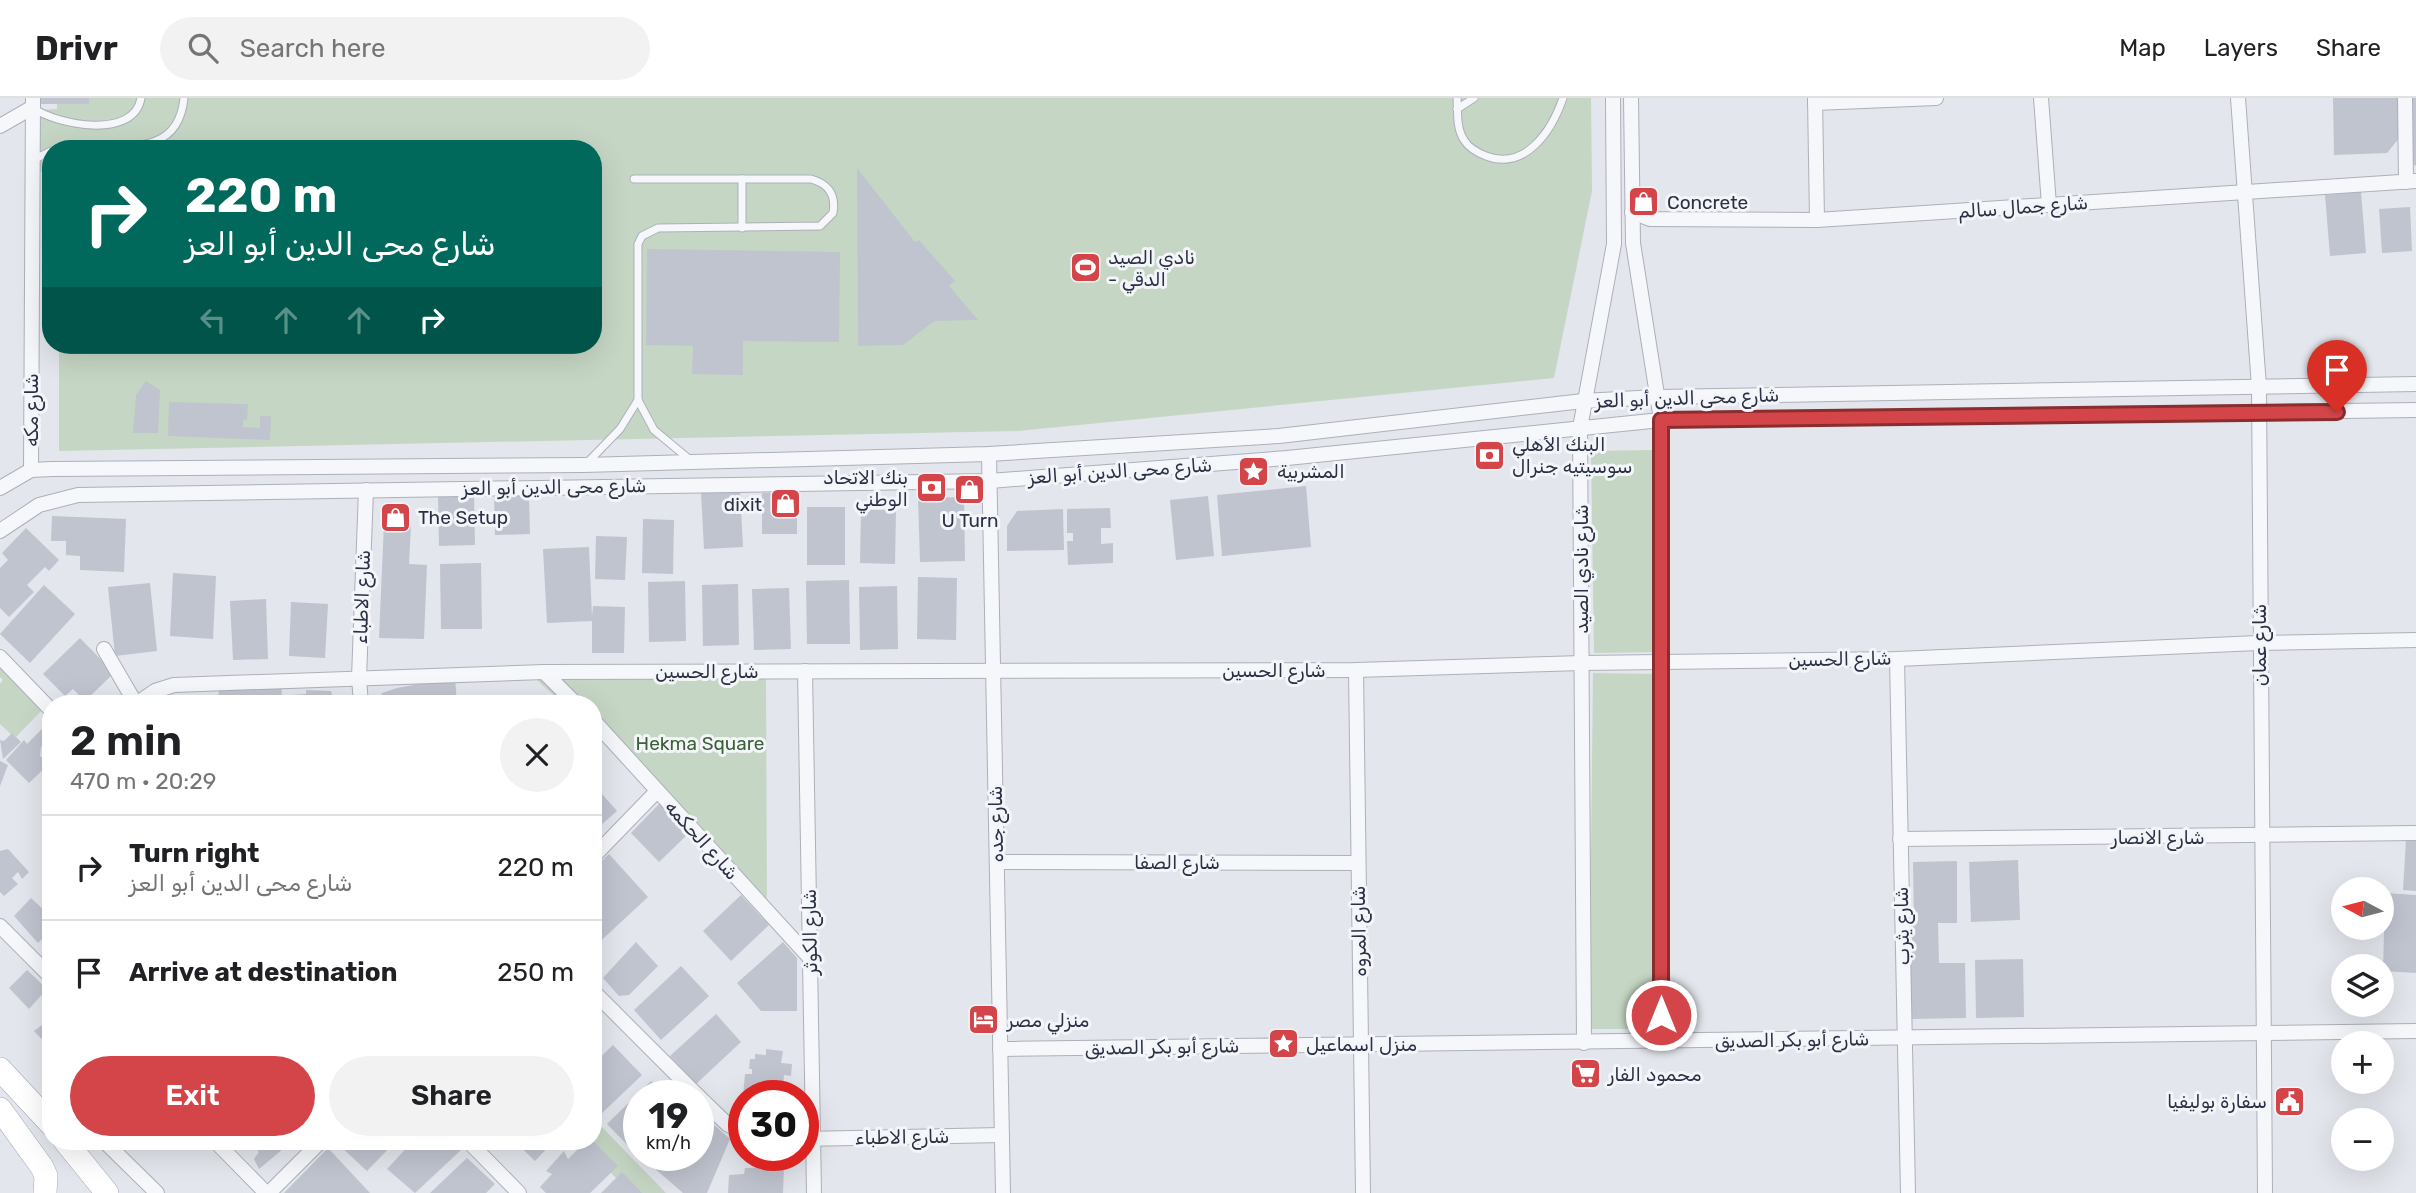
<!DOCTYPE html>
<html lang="en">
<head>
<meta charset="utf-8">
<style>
	body { margin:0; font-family:Rubik,Vazirmatn,sans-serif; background:#f2f2f2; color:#202124; height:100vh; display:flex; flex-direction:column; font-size:26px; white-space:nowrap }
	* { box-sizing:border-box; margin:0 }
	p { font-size:23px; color:#757577 }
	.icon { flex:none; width:38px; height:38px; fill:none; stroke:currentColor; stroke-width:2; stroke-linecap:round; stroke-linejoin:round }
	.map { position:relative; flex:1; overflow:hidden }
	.drawer { position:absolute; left:42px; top:597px; width:560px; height:455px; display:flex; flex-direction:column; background:#fff; border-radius:28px; box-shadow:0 7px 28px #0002 }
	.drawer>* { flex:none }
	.top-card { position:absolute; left:42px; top:42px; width:560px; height:214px; border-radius:28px; box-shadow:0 7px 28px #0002; background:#00695c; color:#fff; overflow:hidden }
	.needle { width:46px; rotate:277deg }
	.buttons { position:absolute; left:2331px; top:779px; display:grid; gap:14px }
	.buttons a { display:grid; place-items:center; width:63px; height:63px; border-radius:50%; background:#fff; box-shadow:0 7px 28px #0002; font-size:35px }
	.speed { position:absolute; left:623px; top:982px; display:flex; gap:14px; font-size:35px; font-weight:700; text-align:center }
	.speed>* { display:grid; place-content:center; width:91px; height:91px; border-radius:50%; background:#fff; box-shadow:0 7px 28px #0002; line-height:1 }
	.speed small { font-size:18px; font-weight:400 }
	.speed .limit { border:10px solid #d22; background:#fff; color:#111 }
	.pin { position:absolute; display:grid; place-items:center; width:60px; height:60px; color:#fff; margin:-72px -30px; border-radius:50% 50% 50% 0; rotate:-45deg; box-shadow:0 0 7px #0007 }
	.pin .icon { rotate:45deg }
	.me { position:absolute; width:77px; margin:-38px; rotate:0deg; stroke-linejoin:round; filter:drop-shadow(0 0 5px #0008) }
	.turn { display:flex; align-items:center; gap:24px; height:147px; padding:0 28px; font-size:32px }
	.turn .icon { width:91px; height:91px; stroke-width:2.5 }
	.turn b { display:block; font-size:49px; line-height:60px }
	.lanes { display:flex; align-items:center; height:66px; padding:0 28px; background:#0003; justify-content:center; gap:35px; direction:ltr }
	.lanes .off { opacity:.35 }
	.round { display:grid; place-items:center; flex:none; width:74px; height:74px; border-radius:37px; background:#f2f2f2 }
	.overview { display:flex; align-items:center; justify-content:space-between; height:119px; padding:0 28px }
	h1 { font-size:42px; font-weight:600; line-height:52px }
	.primary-button { display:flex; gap:14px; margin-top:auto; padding:14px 28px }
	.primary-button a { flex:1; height:80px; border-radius:42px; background:#d44549; color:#fff; font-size:28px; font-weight:600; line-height:80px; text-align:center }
	.primary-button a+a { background:#f2f2f2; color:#202124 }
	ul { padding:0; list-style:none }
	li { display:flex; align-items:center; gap:21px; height:105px; padding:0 28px; border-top:2px solid #e0e0e0 }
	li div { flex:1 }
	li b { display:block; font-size:26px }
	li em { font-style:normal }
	header { display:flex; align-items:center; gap:42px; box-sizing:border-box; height:98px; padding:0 35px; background:#fff; border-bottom:2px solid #e0e0e0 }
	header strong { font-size:33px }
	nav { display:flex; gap:38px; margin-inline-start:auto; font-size:24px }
	.search { width:490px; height:63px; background:#f2f2f2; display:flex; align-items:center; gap:18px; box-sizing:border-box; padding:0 24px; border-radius:38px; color:#757577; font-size:26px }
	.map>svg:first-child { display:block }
	.green { fill:#c6d6c4 }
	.building { fill:#c0c4cf }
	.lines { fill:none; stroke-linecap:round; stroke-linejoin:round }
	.lane-casing { stroke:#acb0ba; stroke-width:9 }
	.street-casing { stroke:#acb0ba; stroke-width:16 }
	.primary-casing { stroke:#a2a8b8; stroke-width:24 }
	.lane { stroke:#f6f7fa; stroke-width:7 }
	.street { stroke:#f6f7fa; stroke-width:14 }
	.primary { stroke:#fff; stroke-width:23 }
	.route-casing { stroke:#8a2d2f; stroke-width:18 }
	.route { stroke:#d44549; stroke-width:12 }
	.labels { text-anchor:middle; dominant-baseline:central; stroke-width:6; stroke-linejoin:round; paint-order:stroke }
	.poi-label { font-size:19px; fill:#2a3145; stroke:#f3f5f9; text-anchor:start }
	.street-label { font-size:19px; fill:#2a3145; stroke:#f3f5f9 }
	.park-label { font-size:19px; fill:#3a6137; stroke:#f3f5f9 }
</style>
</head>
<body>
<header>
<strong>Drivr</strong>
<div class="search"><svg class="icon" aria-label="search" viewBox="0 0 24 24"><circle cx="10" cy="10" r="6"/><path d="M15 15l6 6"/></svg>Search here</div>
<nav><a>Map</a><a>Layers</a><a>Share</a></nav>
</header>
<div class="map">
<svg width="2416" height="1095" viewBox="0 0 2416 1095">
	<rect width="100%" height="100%" fill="#e3e6ec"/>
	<g class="green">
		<path d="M57 0H1591L1592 93 1554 280 1018 333 59 353V247H593V51H51V74H38L39 12 57 11Z"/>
		<path d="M1652 352 1655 554 1594 555 1591 353Z"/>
		<path d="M0 565 43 611 15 640 0 626V586L3 582 0 579Z"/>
		<path d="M1593 575 1657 576 1654 931H1589Z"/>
		<path d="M766 578 767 812 638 675 593 634V606L562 605 537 582Z"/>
		<path d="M593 1020 666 1095H631L579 1043H593Z"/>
	</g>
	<g class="building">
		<path d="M39 0H89V6H40Z"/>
		<path d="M2333 0H2399L2400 39 2387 55 2334 57Z"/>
		<path d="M2409 0H2416V68L2413 66Z"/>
		<path d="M857 70 915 144 919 142 955 183 949 188 978 222 934 223 903 247 858 248Z"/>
		<path d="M2361 94 2366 155 2330 158 2325 97Z"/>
		<path d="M2410 109 2412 153 2382 155 2379 111Z"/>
		<path d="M647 151 840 154 839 244 743 243V277L692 276 693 248 646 247Z"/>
		<path d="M146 283 160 292 158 335H133L136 297Z"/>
		<path d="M169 304 248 306 247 322H243V329L260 330V318H271L270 342 168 338Z"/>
		<path d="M1306 388 1311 449 1222 458 1217 397Z"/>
		<path d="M740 392 743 449 704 451 701 394Z"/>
		<path d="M474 394 475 447 439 448 438 395Z"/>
		<rect x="762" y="395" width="35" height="41"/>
		<path d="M529 397 530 436 495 437 494 398Z"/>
		<path d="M1208 398 1214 458 1176 462 1170 402Z"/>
		<path d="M964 399 965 463 920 464 918 400Z"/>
		<rect x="807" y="409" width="38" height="58"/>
		<path d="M1110 410 1111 430H1101V446L1113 445V465L1068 467 1067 443H1073V435H1067V411Z"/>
		<path d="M1063 411 1064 452 1007 453V428L1017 413Z"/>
		<path d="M861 412H896L895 466 860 465Z"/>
		<path d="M52 418 126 421 124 474 80 472V458L66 457V443H51Z"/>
		<path d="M643 421 674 422 673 476 642 475Z"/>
		<path d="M384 425 411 426 409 466 427 467 424 541 379 540Z"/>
		<path d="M26 430 59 462 49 473 45 469 27 487 34 494 9 519 0 510V470L8 462 2 455Z"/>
		<path d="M596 438 627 439 625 482 595 481Z"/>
		<path d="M589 449 592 518 593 508 625 509 624 555H592V523L547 525 543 451Z"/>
		<path d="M481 465 482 531H441L440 466Z"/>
		<path d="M173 475 216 478 213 541 170 538Z"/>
		<path d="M918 479 957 480 956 542 917 541Z"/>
		<path d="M849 482 850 546H807L806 483Z"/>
		<path d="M685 483 686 543 649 544 648 484Z"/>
		<path d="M150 485 157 553 115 558 108 489Z"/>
		<path d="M738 486 739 547 703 548 702 487Z"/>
		<path d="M44 487 75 516 30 565 0 536Z"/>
		<path d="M897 488 898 551 860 552 859 489Z"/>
		<path d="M789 490 791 551 754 552 752 491Z"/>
		<path d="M266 501 268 561 233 562 230 503Z"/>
		<path d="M291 504 328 506 325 560 289 558Z"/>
		<path d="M80 540 114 575 85 603 73 591 65 598 43 576Z"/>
		<path d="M455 579 457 606H378L382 595 397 590Z"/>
		<path d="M282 587 281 606H217L219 592Z"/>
		<path d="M306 592 331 593 335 606H293L292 597 306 596Z"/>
		<path d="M199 599V606H164V604Z"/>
		<path d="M51 622V640L41 649 40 658 49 666 29 685 6 662 24 642 27 646Z"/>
		<path d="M12 635 21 644 3 661 0 642 4 643Z"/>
		<path d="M0 663 8 667 0 688Z"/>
		<path d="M593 686 617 713 593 734Z"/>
		<path d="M660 705 689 735 659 764 631 735Z"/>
		<path d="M2406 742H2416V793L2403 792Z"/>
		<path d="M8 751 29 774 22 781 18 774 12 780 18 786 4 798 0 794V753Z"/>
		<path d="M609 756 648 799 593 850V771Z"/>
		<path d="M2018 762 2020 822 1971 824 1969 764Z"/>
		<path d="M1957 763V825H1938L1939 865H1965L1966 920 1910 921 1908 828H1914L1913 764Z"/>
		<path d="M2385 795 2416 797V875L2383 873Z"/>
		<path d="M741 797 769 827 731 863 703 833Z"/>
		<path d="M31 800 46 814 51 808V832L38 845 14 818Z"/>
		<path d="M636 844 658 868 629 897 619 898 603 880Z"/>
		<path d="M783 844 797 860V913H761L737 885Z"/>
		<path d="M2023 861 2024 919 1976 920 1975 862Z"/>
		<path d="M681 868 709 898 661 942 634 912Z"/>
		<path d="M27 872 47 891 29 911 9 890Z"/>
		<path d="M716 916 741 944 696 986 670 958Z"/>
		<path d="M51 920V951L34 933Z"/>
		<path d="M613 947 642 977 599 1018 593 1011V966Z"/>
		<path d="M766 951 783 953 781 965 792 966 791 978 784 977 782 998H743L745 976H752V971H749L750 961H755V956L766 957Z"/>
		<path d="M651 983 665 998H639V1053L636 1056 607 1026Z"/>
		<path d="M698 1013 730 1041 707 1095H683L646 1063 651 1057H698Z"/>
		<path d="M248 1043H286L289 1046 259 1071 254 1061 259 1054Z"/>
		<path d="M343 1043H396L367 1073 339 1047Z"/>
		<path d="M413 1043H452L461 1052 415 1095 387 1071Z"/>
		<path d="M514 1043H554L535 1063Z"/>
		<path d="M586 1043H593L618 1068 590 1095H546L540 1089 552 1076 546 1073 564 1053 568 1061Z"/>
		<path d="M328 1050 370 1095H284Z"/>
		<path d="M467 1060 495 1086 486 1095H430Z"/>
		<path d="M784 1069 783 1095H728L729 1077 744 1076 745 1070Z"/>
		<path d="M622 1074 642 1095H601Z"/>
	</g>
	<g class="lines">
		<defs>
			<g id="lane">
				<path d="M1457 0C1458 14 1456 30 1464 42 1469 50 1478 55 1486 58 1526 73 1552 32 1563 0"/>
				<path d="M33 10C57 27 134 42 141 0"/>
				<path d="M1457 11 1474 0"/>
				<path d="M57 51C102 39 177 71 184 0"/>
				<path d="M33 62 51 53"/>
				<path d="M634 81H811C829 86 836 97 833 115L820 128 658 130 642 138 638 146V302L654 332 689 361"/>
				<path d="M742 130V81"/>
				<path d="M588 364 620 331 638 302"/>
			</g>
			<g id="street">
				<path d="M1631 0 1633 145 1661 322V944"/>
				<path d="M1815 0 1817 122"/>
				<path d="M2041 0 2049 107"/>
				<path d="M2238 0 2259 289 2265 1095"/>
				<path d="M2405 0 2406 84"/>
				<path d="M1815 5 1936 0"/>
				<path d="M0 28 33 9"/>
				<path d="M1632 114 1650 121 1817 122 2416 83"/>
				<path d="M989 356 1003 1095"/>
				<path d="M31 372 33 0"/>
				<path d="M0 390 31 372 52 371 584 367 989 356 1279 338 1583 303 1657 299 2416 286"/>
				<path d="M0 433 39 407 78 397 990 383 1287 360 1661 322 2416 312"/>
				<path d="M104 551 136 606 155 593 174 587 544 574 1356 572 1582 565 1897 561 2258 545 2416 542"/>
				<path d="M0 559 51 612"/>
				<path d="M1897 561 1908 1095"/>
				<path d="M1356 572 1363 1095"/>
				<path d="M805 573 814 1095"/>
				<path d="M544 574 576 606"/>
				<path d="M361 606 359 580 366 392"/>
				<path d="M593 622 811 861"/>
				<path d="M1900 741 2416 735"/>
				<path d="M593 759 657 693"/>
				<path d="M997 764 1358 765"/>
				<path d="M0 828 51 879"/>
				<path d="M593 893 698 998"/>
				<path d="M1584 945 1580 330 1614 146 1613 0"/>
				<path d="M1000 951 2416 933"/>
				<path d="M698 998 727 1026 744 1035"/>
				<path d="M803 1041 1002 1037"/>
				<path d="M104 1043 157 1095"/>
				<path d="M215 1043 266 1095"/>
				<path d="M468 1043 519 1095"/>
				<path d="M269 1095 321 1043"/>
			</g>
			<g id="primary">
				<path d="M0 971 51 1026"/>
				<path d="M0 1011 42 1069 46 1078 45 1095"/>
				<path d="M65 1043 107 1095"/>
			</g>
		</defs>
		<use href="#lane" class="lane-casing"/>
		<use href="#street" class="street-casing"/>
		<use href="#primary" class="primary-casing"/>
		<use href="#lane" class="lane"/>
		<use href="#street" class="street"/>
		<use href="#primary" class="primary"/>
	</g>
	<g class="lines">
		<defs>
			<path id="route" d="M1661 917V322L2337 314"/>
		</defs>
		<use href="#route" class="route-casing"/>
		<use href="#route" class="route"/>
	</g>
	<defs>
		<symbol id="shop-square" viewBox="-11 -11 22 22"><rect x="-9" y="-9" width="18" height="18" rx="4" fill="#d44549" stroke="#f3f5f9"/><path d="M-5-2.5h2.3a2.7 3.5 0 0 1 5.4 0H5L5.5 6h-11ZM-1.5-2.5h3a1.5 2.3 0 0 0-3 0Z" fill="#fff"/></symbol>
		<symbol id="stadium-square" viewBox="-11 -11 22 22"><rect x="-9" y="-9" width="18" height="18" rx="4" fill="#d44549" stroke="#f3f5f9"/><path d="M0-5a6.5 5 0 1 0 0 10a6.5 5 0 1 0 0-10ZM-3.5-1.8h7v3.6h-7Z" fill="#fff"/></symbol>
		<symbol id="bank-square" viewBox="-11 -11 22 22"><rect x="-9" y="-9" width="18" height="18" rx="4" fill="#d44549" stroke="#f3f5f9"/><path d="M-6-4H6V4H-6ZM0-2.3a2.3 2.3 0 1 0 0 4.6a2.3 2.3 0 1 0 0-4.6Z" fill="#fff"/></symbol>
		<symbol id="sight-square" viewBox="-11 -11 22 22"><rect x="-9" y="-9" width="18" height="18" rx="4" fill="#d44549" stroke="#f3f5f9"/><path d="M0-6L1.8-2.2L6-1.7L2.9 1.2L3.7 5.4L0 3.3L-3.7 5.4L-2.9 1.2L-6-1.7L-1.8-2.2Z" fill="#fff"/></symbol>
		<symbol id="hotel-square" viewBox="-11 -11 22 22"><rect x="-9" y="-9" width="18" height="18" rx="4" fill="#d44549" stroke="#f3f5f9"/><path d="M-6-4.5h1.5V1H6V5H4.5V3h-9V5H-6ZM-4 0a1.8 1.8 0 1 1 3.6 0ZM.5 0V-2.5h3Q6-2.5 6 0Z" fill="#fff"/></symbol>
		<symbol id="supermarket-square" viewBox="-11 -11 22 22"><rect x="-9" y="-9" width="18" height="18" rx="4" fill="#d44549" stroke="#f3f5f9"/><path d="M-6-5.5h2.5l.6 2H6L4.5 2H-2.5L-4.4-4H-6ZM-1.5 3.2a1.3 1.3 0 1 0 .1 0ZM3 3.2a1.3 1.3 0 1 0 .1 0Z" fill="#fff"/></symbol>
		<symbol id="civic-square" viewBox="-11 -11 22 22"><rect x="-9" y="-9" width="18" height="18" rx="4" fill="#d44549" stroke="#f3f5f9"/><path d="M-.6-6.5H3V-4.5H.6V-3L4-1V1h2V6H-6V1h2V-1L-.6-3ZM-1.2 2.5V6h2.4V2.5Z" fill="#fff"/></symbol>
	</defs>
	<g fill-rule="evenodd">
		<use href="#shop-square" x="1626" y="86" width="35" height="35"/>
		<use href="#stadium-square" x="1068" y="152" width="35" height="35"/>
		<use href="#bank-square" x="1472" y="340" width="35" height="35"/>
		<use href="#sight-square" x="1236" y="356" width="35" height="35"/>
		<use href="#bank-square" x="914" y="372" width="35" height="35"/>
		<use href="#shop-square" x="952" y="374" width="35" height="35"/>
		<use href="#shop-square" x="768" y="388" width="35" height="35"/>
		<use href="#shop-square" x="378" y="402" width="35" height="35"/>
		<use href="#hotel-square" x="966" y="904" width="35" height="35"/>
		<use href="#sight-square" x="1266" y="928" width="35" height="35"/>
		<use href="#supermarket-square" x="1568" y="958" width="35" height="35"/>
		<use href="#civic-square" x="2272" y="986" width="35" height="35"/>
	</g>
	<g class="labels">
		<g class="poi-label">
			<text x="1667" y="104">Concrete</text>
			<text x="1108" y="159">نادي الصيد<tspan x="1108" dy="22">- الدقي</tspan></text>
			<text x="1512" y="346">البنك الأهلي<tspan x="1512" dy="22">سوسيتيه جنرال</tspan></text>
			<text x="1277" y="373">المشربية</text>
			<text x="908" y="379" text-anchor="end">بنك الاتحاد<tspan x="908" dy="22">الوطني</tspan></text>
			<text x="762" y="406" text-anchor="end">dixit</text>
			<text x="418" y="419">The Setup</text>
			<text x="970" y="422" text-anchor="middle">U Turn</text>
			<text x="1007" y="922">منزلي مصر</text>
			<text x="1306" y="946">منزل اسماعيل</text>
			<text x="1608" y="976">محمود الفار</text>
			<text x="2267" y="1003" text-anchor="end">سفارة بوليفيا</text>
		</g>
		<g class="street-label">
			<text transform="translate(2023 109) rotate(-4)">شارع جمال سالم</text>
			<text transform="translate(1687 300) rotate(-2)">شارع محى الدين أبو العز</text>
			<text transform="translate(31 312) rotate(-90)">شارع مكه</text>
			<text transform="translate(1120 373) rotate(-4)">شارع محى الدين أبو العز</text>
			<text transform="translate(554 389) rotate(-1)">شارع محى الدين أبو العز</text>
			<text transform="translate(1581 471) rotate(-90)">شارع نادي الصيد</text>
			<text transform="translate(362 499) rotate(-88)">شارع الاطباء</text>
			<text transform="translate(2259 547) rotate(-90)">شارع عمان</text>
			<text transform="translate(1840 561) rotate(-1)">شارع الحسين</text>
			<text x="1274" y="572">شارع الحسين</text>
			<text x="707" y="573">شارع الحسين</text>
			<text transform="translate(996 726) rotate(-91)">شارع جده</text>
			<text x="2158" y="739">شارع الانصار</text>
			<text transform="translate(702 742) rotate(48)">شارع الحكمه</text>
			<text x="1177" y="764">شارع الصفا</text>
			<text transform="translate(1902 828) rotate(-91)">شارع يثرب</text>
			<text transform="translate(1359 833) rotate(-91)">شارع المروه</text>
			<text transform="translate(810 834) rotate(-91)">شارع الكوثر</text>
			<text transform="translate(1792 942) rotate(-1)">شارع أبو بكر الصديق</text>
			<text transform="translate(1162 949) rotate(-1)">شارع أبو بكر الصديق</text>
			<text transform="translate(902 1039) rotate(-1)">شارع الاطباء</text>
		</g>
		<g class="park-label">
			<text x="700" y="645">Hekma Square</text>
		</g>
	</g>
</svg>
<div class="buttons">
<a><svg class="needle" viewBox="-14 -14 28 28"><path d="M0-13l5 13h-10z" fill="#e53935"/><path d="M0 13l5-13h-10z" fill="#757577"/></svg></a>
<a><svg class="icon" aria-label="layers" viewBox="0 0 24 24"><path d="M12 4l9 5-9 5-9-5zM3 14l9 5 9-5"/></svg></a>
<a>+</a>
<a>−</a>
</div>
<div class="speed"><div>19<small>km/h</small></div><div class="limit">30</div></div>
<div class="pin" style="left:2337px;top:314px;background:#d93025"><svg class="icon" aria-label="arrive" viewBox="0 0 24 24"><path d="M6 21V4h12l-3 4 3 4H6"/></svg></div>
<svg class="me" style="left:1661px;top:917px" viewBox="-20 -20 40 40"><circle r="17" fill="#d44549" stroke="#fff" stroke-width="3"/><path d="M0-11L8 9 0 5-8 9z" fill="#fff"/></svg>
<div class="top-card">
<div class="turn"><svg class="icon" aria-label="right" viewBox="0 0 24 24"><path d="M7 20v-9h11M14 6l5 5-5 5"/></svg><div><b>220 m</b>شارع محى الدين أبو العز</div></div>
<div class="lanes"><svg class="icon off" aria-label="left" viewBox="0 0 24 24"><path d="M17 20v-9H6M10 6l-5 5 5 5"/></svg><svg class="icon off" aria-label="ahead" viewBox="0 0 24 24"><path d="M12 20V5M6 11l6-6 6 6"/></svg><svg class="icon off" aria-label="ahead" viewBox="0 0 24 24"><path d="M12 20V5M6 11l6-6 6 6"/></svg><svg class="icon" aria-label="right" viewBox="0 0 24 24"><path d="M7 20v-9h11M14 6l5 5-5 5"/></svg></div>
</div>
<section class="drawer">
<div class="overview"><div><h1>2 min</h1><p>470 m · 20:29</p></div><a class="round"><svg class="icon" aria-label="close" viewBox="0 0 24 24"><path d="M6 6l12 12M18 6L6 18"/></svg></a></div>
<ul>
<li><svg class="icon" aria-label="right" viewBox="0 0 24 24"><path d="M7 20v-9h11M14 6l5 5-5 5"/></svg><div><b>Turn right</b><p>شارع محى الدين أبو العز</p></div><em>220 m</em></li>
<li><svg class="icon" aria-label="arrive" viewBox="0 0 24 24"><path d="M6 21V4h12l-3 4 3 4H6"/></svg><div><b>Arrive at destination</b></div><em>250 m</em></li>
</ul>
<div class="primary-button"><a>Exit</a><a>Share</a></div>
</section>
</div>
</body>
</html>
